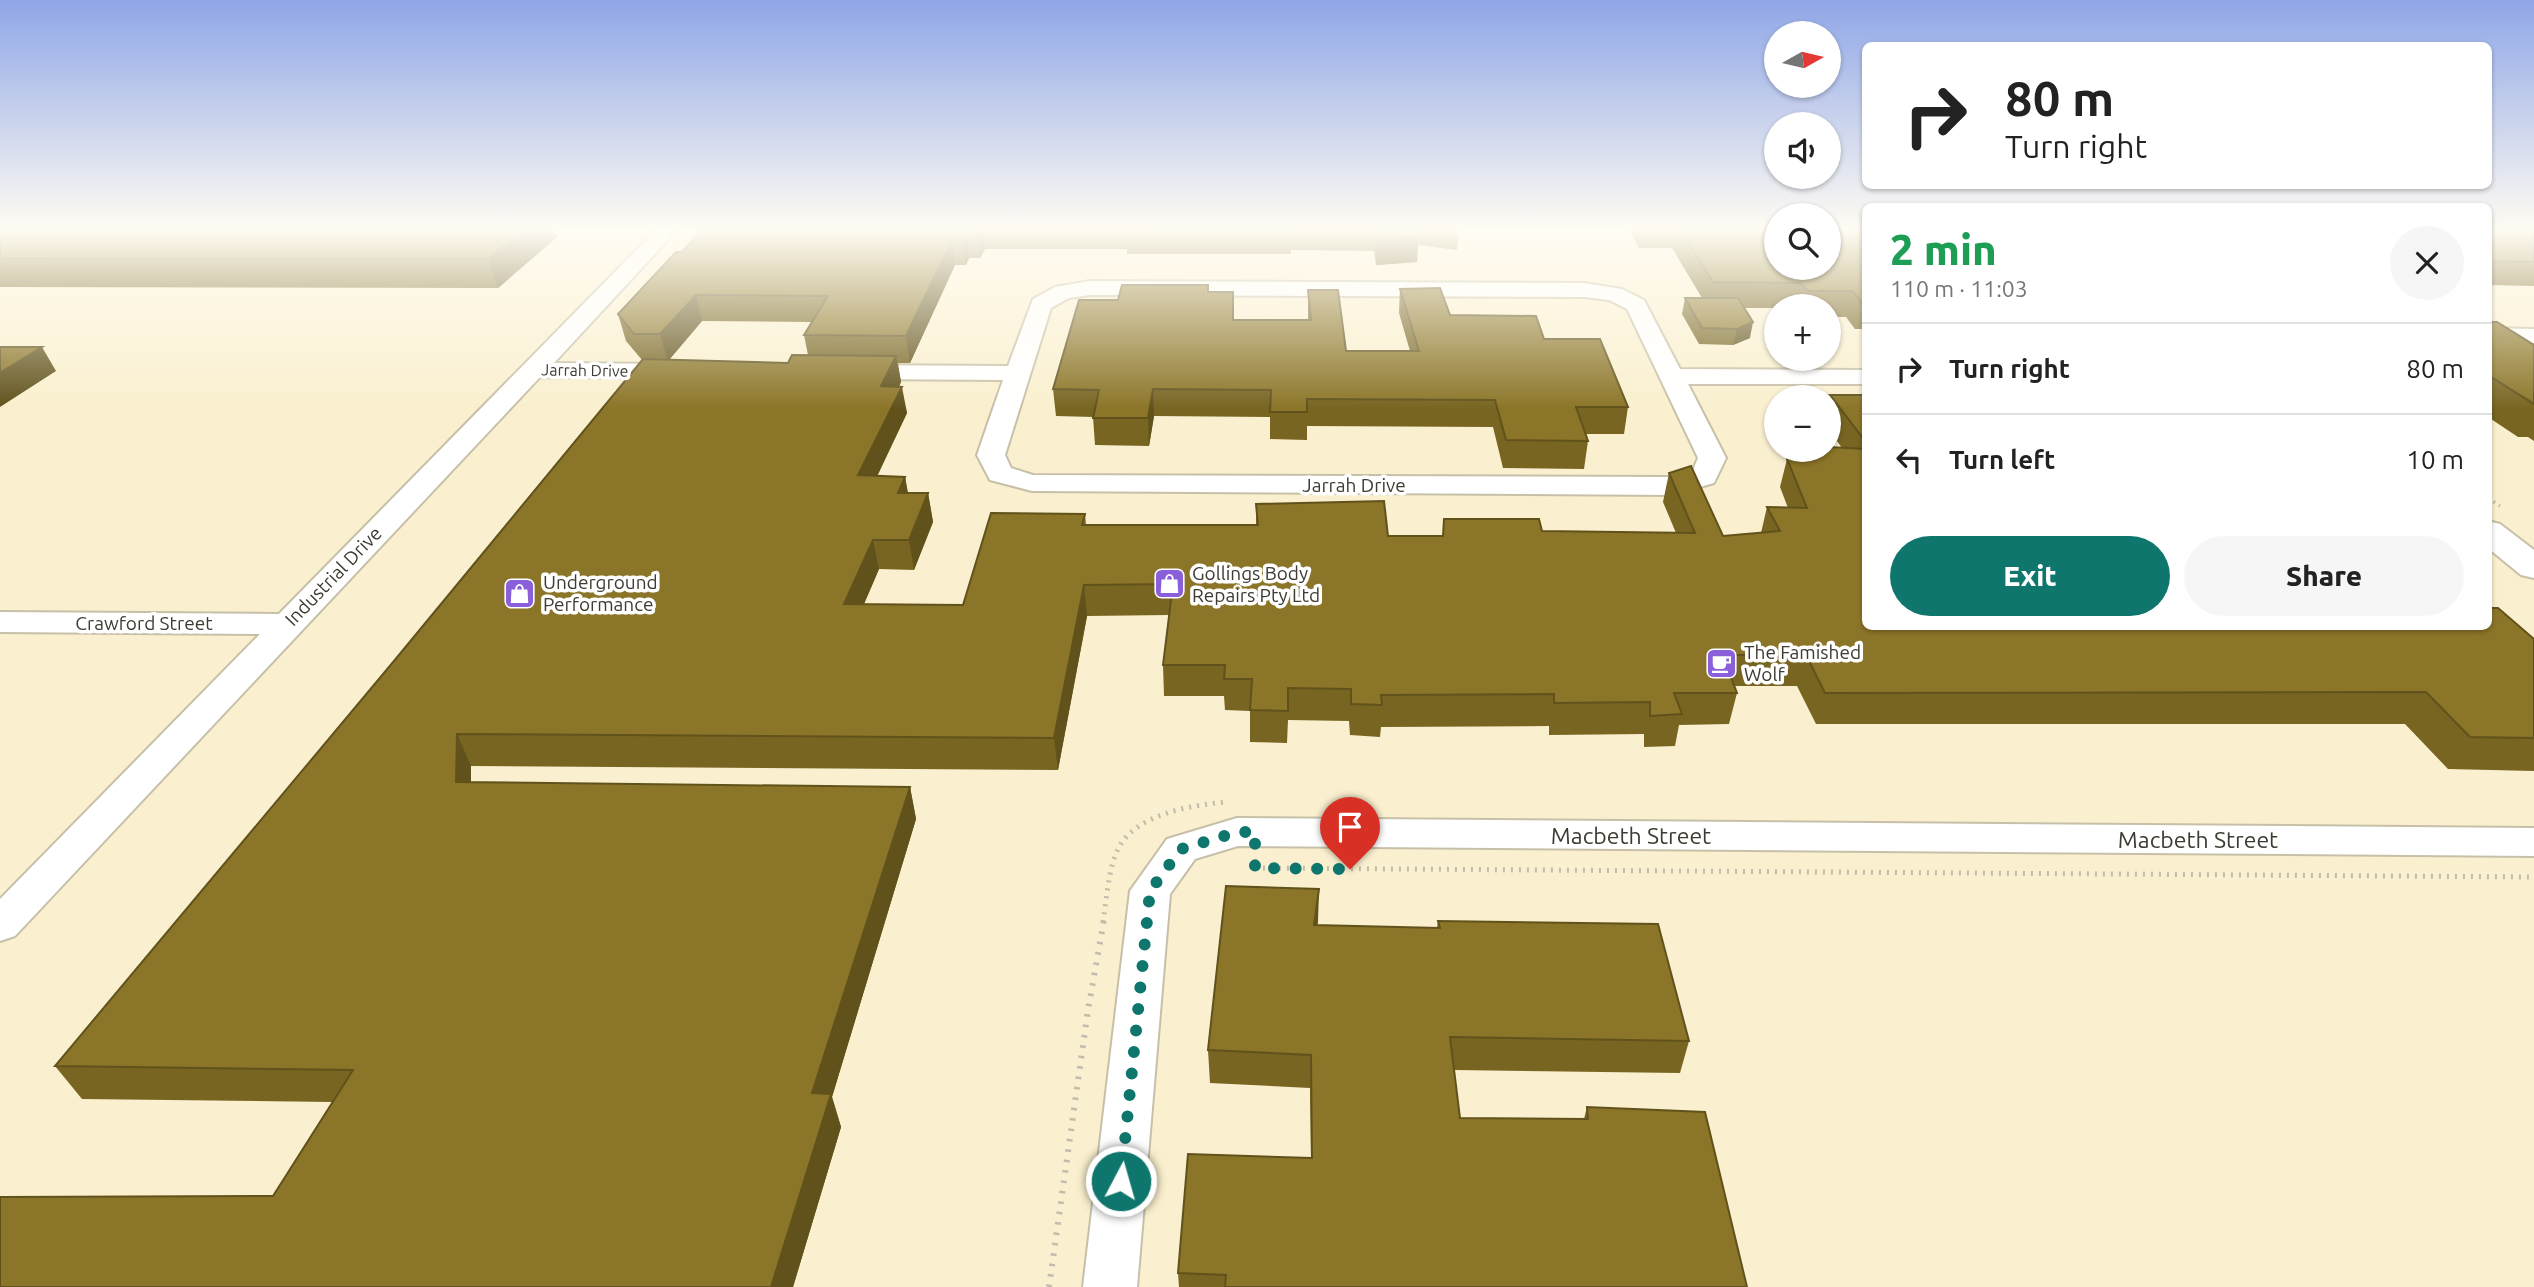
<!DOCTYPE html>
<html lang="en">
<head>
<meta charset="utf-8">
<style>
	body { margin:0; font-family:Ubuntu,sans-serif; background:#f6f6f6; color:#222; height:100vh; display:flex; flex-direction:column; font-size:26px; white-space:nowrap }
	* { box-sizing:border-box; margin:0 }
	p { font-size:23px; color:#767676 }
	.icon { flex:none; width:38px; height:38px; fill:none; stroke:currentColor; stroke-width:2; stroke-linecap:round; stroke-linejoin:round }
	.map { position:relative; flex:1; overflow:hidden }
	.side { position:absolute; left:1862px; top:203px; width:630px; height:427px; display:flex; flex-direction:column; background:#fff; border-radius:10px; box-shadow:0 2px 5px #0004 }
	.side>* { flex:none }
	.banner { position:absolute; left:1862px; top:42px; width:630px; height:147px; border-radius:10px; box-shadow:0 2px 5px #0004; background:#fff; color:#222; overflow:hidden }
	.needle { width:46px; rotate:82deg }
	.fabs { position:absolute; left:1764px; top:21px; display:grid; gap:14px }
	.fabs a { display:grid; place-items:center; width:77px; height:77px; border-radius:50%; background:#fff; box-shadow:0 2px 5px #0004; font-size:35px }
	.pin { position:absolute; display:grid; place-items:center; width:60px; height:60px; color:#fff; margin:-72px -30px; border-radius:50% 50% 50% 0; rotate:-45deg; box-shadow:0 0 7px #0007 }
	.pin .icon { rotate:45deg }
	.me { position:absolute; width:77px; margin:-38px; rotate:6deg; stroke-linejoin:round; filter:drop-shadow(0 0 5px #0008) }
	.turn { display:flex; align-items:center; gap:24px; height:147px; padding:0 28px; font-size:32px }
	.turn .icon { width:91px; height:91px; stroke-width:2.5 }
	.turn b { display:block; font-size:49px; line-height:60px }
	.round { display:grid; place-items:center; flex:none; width:74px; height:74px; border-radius:37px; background:#f6f6f6 }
	.summary { display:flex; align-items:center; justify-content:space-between; height:119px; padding:0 28px }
	h1 { font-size:42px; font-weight:800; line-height:52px; color:#1e9e55 }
	.action { display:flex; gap:14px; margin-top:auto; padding:14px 28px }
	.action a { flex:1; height:80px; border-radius:42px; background:#0f766e; color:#fff; font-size:28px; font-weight:800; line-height:80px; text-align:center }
	.action a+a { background:#f6f6f6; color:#222 }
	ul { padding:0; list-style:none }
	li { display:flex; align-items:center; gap:21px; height:91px; padding:0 28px; border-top:2px solid #e0e0e0 }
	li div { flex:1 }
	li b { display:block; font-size:26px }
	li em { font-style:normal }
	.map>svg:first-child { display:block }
	.built { fill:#faf0cf; fill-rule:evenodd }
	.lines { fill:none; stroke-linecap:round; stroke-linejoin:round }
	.minor-casing { stroke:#c7c0a8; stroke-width:4 }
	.tertiary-casing { stroke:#c7c0a8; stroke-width:4 }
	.path-far2 { stroke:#c1bcab; stroke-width:3.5; stroke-dasharray:2 4.5; stroke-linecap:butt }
	.path-far1 { stroke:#c1bcab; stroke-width:5; stroke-dasharray:2 6; stroke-linecap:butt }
	.path { stroke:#c1bcab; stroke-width:6; stroke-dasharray:2.5 8; stroke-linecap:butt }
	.minor { fill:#fff; fill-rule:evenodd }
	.tertiary { fill:#fff; fill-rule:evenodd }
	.wall { fill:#786522; fill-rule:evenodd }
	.shaded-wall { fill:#61521c }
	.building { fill:#8b7528; stroke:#61521c; stroke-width:2 }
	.route { stroke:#0f766e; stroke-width:12; stroke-dasharray:0 21.6 }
	.labels { text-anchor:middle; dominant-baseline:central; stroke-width:7; stroke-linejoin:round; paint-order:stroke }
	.far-street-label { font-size:16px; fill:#3e3b31; stroke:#fff }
	.street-label { font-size:19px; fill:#3e3b31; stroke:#fff }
	.poi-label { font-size:19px; fill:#3e3b31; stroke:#fff; text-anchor:start }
	.near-street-label { font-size:23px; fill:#3e3b31; stroke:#fff }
</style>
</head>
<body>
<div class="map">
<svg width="2534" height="1287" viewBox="0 0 2534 1287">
	<rect width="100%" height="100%" fill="#fef8e4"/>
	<path class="built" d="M0 229H1776V268H1829L1865 229 1866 626H2488L2489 229H2534V1287H0ZM1776 306H1829V359H1776ZM1776 397H1829V450H1776Z"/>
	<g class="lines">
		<defs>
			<g id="minor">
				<path d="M657 229H678L554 363 680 364 689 366 692 371 689 376 680 378 540 377 15 936 0 941V899L260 634 0 632V612L279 614Z"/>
				<path d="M1090 281 1584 283 1622 289 1644 300 1680 369 1866 370V384H1688L1726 458 1714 483 1672 495 1032 491 990 480 977 455 1003 380 856 379 847 377 844 372 847 367 856 365 1008 366 1033 299 1055 287ZM1090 295 1584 297 1609 300 1627 309 1698 458 1692 472 1671 477 1033 475 1011 468 1005 455 1051 308 1069 298Z"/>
				<path d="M2488 328 2534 329V343L2488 342Z"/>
				<path d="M1237 818 2534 828V856L1238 846 1195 859 1170 894 1137 1287H1083L1130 891 1167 839Z"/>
			</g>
			<path id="tertiary" d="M2488 521 2500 524 2534 550V578L2521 575 2488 548Z"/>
		</defs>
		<use href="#minor" class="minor-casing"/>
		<use href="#tertiary" class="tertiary-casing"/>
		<path class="path-far2" d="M2488 498 2500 506"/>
		<g class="path-far1">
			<path d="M1255 859 1256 868 2534 877"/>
			<path d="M1103 922C1107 898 1108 868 1119 847 1137 814 1192 805 1226 802"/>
		</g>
		<path class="path" d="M1049 1287 1088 1010 1104 920"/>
		<use href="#minor" class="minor"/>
		<use href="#tertiary" class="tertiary"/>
	</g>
	<g class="wall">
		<path d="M0 229H555L557 237 498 288 0 287Z"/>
		<path d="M702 229H1459L1457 250 1418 245 1417 262 1376 265 1374 251 1291 250V254H1127V249H985L980 258H969L966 265H955L910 363H898L901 382 899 387 907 413 877 476 905 477 908 493H928L933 522 914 570 879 569 864 604 963 605 1085 514 1086 525H1256V504L1388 536H1443L1542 531 1676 533 1663 502 1669 473 1723 536 1761 533 1767 507 1788 508 1780 487 1787 459 1842 448 1829 430V400L1830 395H1866V626L2534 639V771L2448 769 2405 724H1816L1797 686H1735L1737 693 1729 724 1679 725 1675 746 1644 747V734L1549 735V726L1381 727 1380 737 1350 735 1349 721 1288 720 1287 743 1250 742V711L1225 710 1224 696H1164L1163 665 1169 615 1087 616 1058 770 471 766V782L910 787 916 819 832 1097 841 1127 793 1287H0L273 1196 332 1102 82 1099 55 1066 394 661 642 360 626 341 618 314 682 252ZM702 321 812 322 804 335 808 355 788 363 669 360Z"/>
		<path d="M1629 229H1866V329H1855L1846 317H1829V306H1776V308H1744L1750 338 1733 345 1699 344 1682 314 1685 298H1702L1672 248H1639Z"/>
		<path d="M2488 229H2534V286L2488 285Z"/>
		<path d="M1400 289 1450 315 1544 339 1628 407 1624 434H1586L1588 441 1584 469 1503 468 1493 427 1307 426V440L1270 439V417L1154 416 1149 446 1095 445 1093 417 1056 416 1053 389 1118 300 1234 320H1308V290L1346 351H1410L1399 313Z"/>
		<path d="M2488 322 2534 345V441L2528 437H2518L2488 417Z"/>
		<path d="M1438 921 1689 1041 1680 1073 1454 1070 1460 1118 1584 1119 1587 1107 1747 1287H1179L1178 1273 1311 1158 1310 1088 1210 1083 1208 1050 1437 928Z"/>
	</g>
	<g class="shaded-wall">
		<path d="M524 229H555L557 237 498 288 488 259Z"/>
		<path d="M979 229H982L985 249 980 258 977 234Z"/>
		<path d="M966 234 969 258 966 265 963 240Z"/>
		<path d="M1418 237 1417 262 1376 265 1377 240Z"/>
		<path d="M952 240 955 265 910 363 906 336Z"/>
		<path d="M696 295 702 321 668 361 660 334Z"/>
		<path d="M1753 322 1750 338 1733 345 1737 329Z"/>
		<path d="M42 347 56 371 0 407V373Z"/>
		<path d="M896 356 901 382 886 413 881 386Z"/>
		<path d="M902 387 907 413 864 504 858 475Z"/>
		<path d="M1153 389 1154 416 1149 446 1148 418Z"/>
		<path d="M905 477 910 506 898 493Z"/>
		<path d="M928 493 933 522 914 570 909 540Z"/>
		<path d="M873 540 879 569 851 634 844 604Z"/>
		<path d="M1084 585 1087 616 1058 770 1054 738Z"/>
		<path d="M457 734 471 766V814L456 782Z"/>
		<path d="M910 787 916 819 832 1097 841 1127 793 1287H771L812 1093Z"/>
		<path d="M1319 889 1318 922 1313 957 1314 925Z"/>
	</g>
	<g class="building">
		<path d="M0 229H524L488 259 0 258Z"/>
		<path d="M702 229H979L977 234H966L963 240H952L906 336 804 335 828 296 696 295 660 334H634L618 314 676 252H682Z"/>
		<path d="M1126 229H1292V230Z"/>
		<path d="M1376 229H1416L1418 237 1377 240Z"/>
		<path d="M1680 229H1776V268H1829V229H1866V303H1862L1853 291H1808L1801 283 1713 282Z"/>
		<path d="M2488 229H2534V262L2488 261Z"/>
		<path d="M1122 285H1208V292H1233V320H1311L1308 290H1338L1346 351H1419L1400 289 1440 288 1450 315 1536 316 1544 339H1600L1628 407H1576L1588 441 1506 440 1495 400 1307 399V412H1270L1271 390 1153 389 1148 418H1093L1099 390 1053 389 1079 300H1118Z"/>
		<path d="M1685 298H1738L1753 322 1737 329 1702 328Z"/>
		<path d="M2488 322H2497L2534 345V404L2488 375Z"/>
		<path d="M0 347H42L0 373Z"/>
		<path d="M792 355 896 356 881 386 902 387 858 475 905 477 898 493H928L909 540H873L844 604 963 605 991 513 1085 514 1082 525H1258L1256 504 1384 501 1388 536H1443L1444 519H1539L1542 531 1695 533 1669 473 1691 466 1723 536 1780 531 1767 507 1807 508 1787 459 1797 450H1829V447L1866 449V626H2488V608H2498L2534 639V738L2470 737 2426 692 1825 693 1806 655H1722L1737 693H1674L1682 714 1650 716V702L1554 703V694L1381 695 1382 705 1351 704V689L1288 688V711L1250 710 1252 679H1224L1225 665H1163L1173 584 1084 585 1054 738 457 734 456 782 910 787 812 1093 831 1094 771 1287H0V1197L273 1196 353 1070 55 1066 394 661 643 359 788 363Z"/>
		<path d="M1830 395H1866V442Z"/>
		<path d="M1226 886 1319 889 1314 925 1440 928 1438 921 1658 924 1689 1041 1450 1037 1460 1118 1588 1119 1587 1107 1705 1112 1747 1287H1225L1226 1275 1178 1273 1188 1154 1312 1158 1311 1055 1208 1050Z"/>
	</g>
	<linearGradient id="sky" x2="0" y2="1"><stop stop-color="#8fa6e7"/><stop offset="0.56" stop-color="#fffcf3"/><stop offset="1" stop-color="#fffcf3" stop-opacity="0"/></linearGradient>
	<rect width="2534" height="409" fill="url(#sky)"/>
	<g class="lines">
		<path class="route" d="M1121 1181 1150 891 1181 849 1237 832H1255V868L1350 869"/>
	</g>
	<defs>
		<symbol id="shop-square" viewBox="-11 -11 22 22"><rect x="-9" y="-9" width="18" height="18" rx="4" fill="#8a5fd9" stroke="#fff"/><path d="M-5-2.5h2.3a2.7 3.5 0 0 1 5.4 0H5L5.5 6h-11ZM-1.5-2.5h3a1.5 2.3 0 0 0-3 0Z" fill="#fff"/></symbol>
		<symbol id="cafe-square" viewBox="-11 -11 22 22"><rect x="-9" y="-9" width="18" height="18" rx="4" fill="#8a5fd9" stroke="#fff"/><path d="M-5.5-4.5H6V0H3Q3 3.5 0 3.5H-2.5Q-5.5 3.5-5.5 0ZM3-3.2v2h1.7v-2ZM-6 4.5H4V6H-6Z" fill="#fff"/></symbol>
	</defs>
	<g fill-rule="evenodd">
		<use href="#shop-square" x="1152" y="566" width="35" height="35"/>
		<use href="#shop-square" x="502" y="576" width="35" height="35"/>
		<use href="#cafe-square" x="1704" y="646" width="35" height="35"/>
	</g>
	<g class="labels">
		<g class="far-street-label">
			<text transform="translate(585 370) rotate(1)">Jarrah Drive</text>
		</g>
		<g class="street-label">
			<text x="1354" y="485">Jarrah Drive</text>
			<text transform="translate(333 576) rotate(-46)">Industrial Drive</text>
			<text x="144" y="623">Crawford Street</text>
		</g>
		<g class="poi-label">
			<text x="1192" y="573">Gollings Body<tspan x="1192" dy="22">Repairs Pty Ltd</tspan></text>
			<text x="543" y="582">Underground<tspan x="543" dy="22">Performance</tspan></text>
			<text x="1744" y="652">The Famished<tspan x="1744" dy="22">Wolf</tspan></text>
		</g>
		<g class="near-street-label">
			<text x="1631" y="835">Macbeth Street</text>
			<text x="2198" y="839">Macbeth Street</text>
		</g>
	</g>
</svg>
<div class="fabs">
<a><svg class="needle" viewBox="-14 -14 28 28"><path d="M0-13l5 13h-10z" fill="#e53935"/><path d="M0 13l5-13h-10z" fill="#767676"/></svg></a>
<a><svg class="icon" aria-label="sound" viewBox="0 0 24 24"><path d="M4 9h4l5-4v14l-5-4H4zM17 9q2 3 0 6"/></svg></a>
<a><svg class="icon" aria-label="search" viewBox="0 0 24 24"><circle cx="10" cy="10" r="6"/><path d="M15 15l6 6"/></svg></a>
<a>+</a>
<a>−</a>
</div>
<div class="pin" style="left:1350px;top:869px;background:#d93025"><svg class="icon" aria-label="arrive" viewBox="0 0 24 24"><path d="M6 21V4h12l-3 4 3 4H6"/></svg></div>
<svg class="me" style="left:1121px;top:1181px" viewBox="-20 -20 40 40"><circle r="17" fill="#0f766e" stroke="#fff" stroke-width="3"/><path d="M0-11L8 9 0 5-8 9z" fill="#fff"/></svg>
<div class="banner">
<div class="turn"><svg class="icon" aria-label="right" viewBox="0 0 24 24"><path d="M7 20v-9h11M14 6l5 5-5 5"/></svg><div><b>80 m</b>Turn right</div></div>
</div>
<section class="side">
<div class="summary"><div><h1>2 min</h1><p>110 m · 11:03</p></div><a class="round"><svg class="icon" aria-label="close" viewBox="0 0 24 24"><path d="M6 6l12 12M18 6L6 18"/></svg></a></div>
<ul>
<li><svg class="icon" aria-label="right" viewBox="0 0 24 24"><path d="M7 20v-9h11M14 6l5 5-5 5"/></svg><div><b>Turn right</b></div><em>80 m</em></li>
<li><svg class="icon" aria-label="left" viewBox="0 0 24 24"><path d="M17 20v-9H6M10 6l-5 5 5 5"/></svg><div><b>Turn left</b></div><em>10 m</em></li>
</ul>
<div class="action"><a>Exit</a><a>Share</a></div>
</section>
</div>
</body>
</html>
